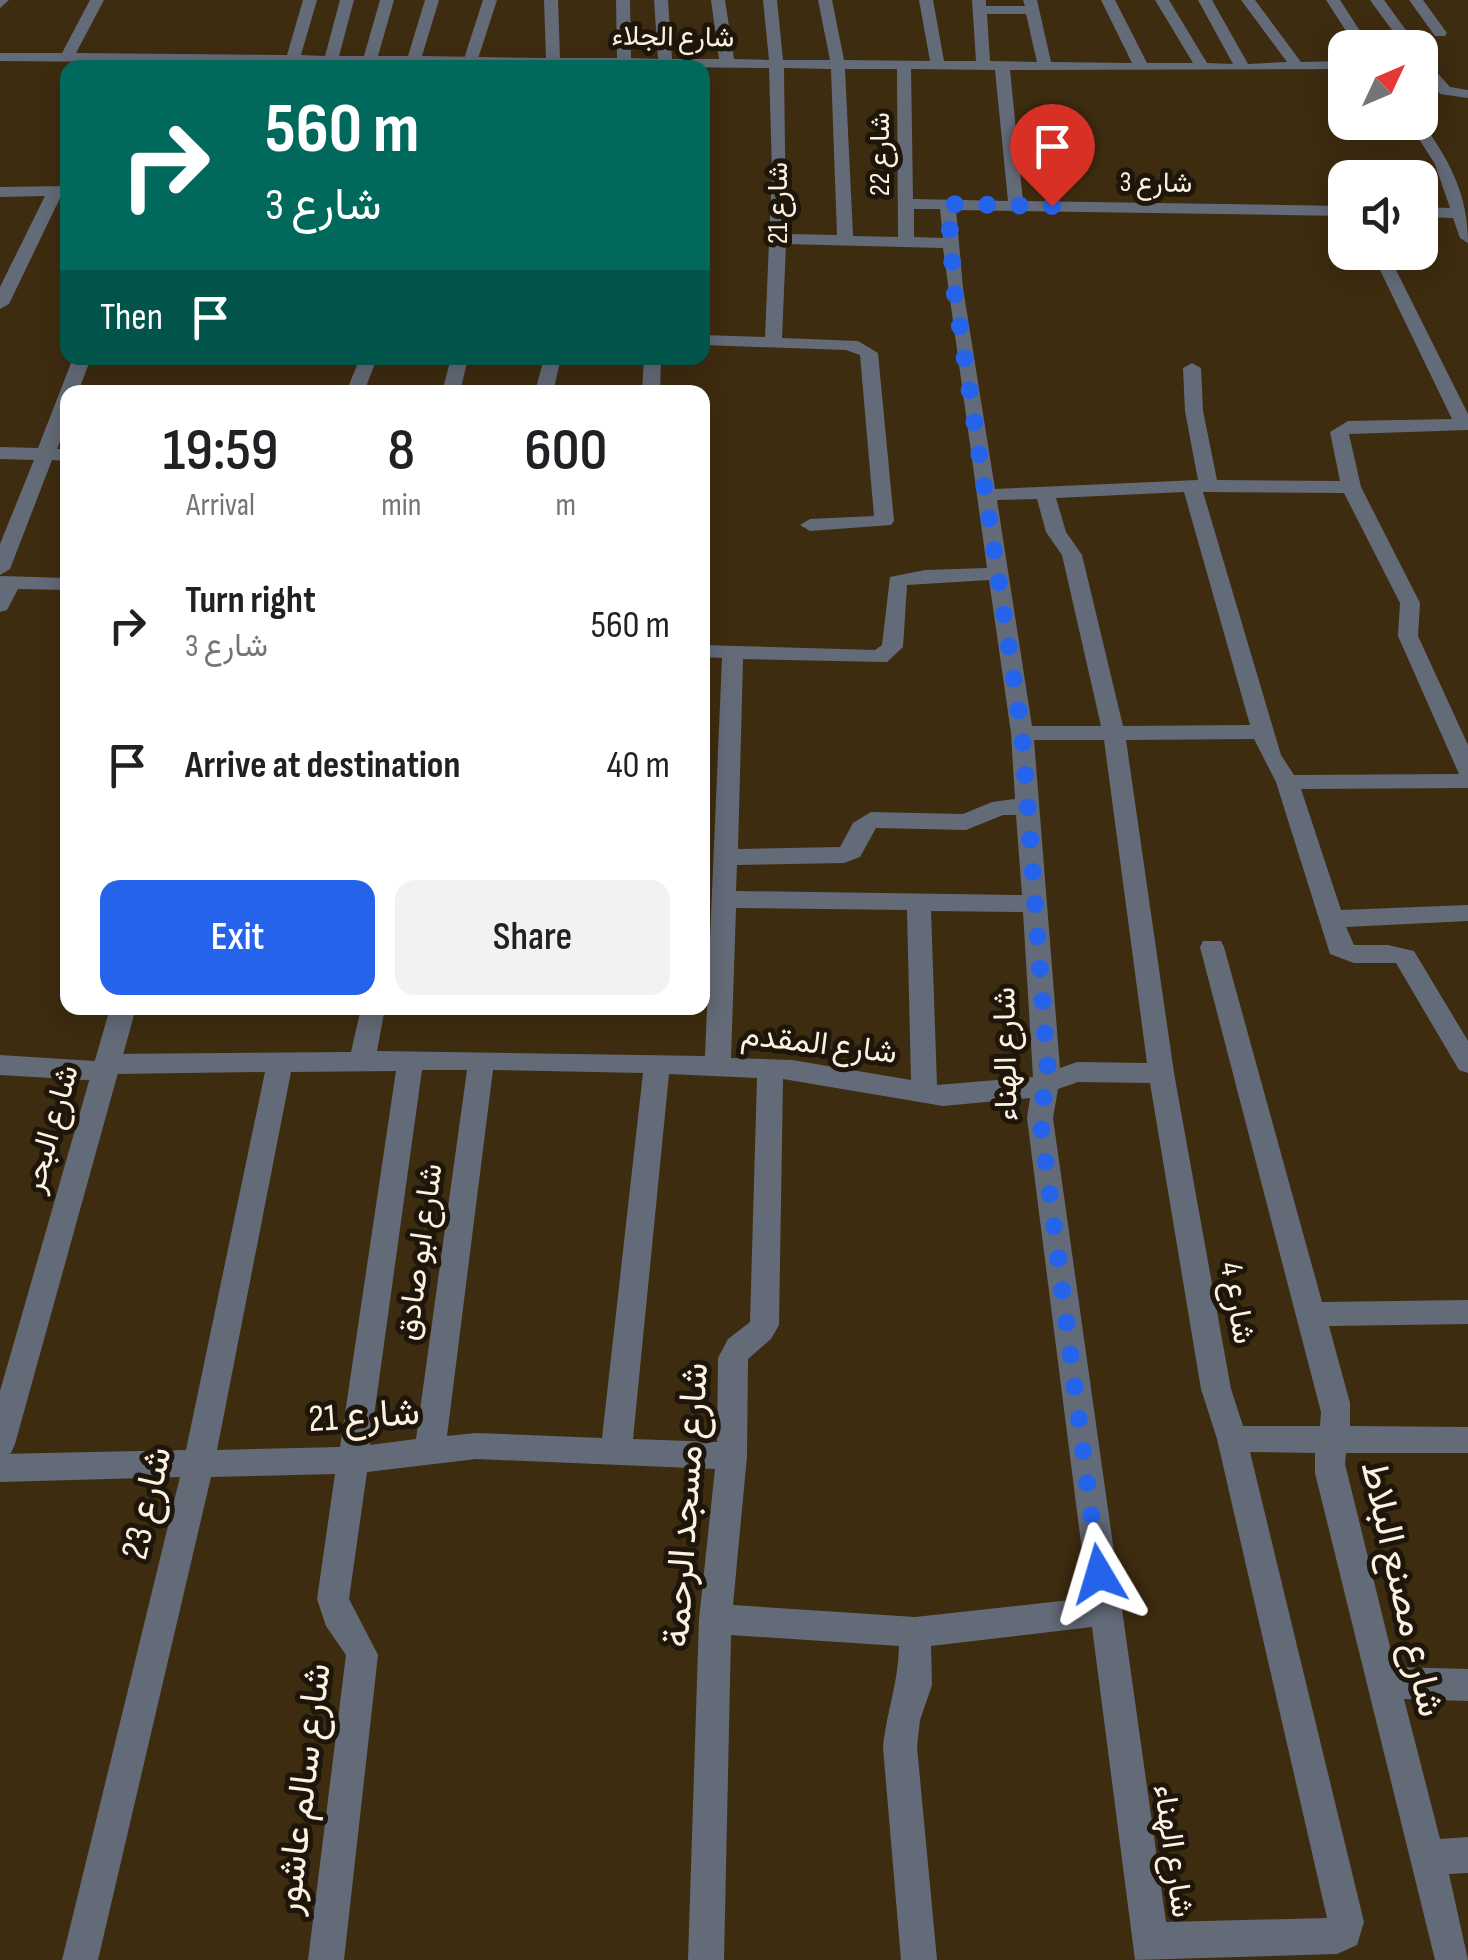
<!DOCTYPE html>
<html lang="en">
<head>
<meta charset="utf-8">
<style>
	body { margin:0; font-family:"Sofia Sans Condensed",Vazirmatn,sans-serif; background:#f2f2f2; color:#202124; height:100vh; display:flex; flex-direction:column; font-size:38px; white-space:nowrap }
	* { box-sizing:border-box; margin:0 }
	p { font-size:32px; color:#757577 }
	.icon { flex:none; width:55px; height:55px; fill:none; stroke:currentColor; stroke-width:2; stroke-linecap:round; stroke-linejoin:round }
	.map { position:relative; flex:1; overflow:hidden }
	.sheet { position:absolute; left:60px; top:385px; width:650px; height:630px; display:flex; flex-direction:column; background:#fff; border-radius:20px; box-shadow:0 5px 25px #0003 }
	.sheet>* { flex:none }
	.top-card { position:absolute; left:60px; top:60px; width:650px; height:305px; border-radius:20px; box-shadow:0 5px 25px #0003; background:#00695c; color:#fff; overflow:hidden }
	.needle { width:65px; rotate:46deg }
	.tools { position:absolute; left:1328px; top:30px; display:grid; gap:20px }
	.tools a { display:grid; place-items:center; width:110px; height:110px; border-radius:20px; background:#fff; box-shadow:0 5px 25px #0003; font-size:50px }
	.pin { position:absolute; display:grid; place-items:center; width:85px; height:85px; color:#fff; margin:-102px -42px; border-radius:50% 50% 50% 0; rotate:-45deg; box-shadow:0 0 10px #0007 }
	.pin .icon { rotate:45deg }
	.me { position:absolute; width:110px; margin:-55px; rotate:353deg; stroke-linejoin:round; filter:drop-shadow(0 0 8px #0008) }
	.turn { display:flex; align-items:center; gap:35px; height:210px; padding:0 40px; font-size:45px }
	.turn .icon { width:130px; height:130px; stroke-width:2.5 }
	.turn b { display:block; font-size:70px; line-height:85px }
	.then { display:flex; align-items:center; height:95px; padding:0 40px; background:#0003; gap:20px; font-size:38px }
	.eta { display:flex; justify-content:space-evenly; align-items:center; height:170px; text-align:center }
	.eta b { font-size:60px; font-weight:600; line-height:70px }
	.button { display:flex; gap:20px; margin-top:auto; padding:20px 40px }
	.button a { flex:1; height:115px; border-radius:20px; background:#2563eb; color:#fff; font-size:40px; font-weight:600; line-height:115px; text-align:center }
	.button a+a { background:#f2f2f2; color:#202124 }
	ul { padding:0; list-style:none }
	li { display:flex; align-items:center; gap:30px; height:140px; padding:0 40px }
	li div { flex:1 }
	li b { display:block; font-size:38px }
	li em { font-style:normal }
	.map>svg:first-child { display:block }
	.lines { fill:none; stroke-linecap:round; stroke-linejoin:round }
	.minor { fill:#646b78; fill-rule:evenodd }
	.tertiary { fill:#646b78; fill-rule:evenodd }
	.route { stroke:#2563eb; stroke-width:18; stroke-dasharray:0 32.4 }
	.labels { text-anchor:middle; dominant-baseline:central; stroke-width:10; stroke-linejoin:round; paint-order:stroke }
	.far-street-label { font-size:28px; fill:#fdf1e1; stroke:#1e160a }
	.street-label { font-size:32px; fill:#fdf1e1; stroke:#1e160a }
	.near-street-label { font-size:38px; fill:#fdf1e1; stroke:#1e160a }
</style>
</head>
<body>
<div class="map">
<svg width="1468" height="1960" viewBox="0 0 1468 1960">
	<rect width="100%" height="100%" fill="#3e2c10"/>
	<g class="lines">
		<g class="minor">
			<path d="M0 0H9L0 8Z"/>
			<path d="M90 0H104L76 53 287 55 303 0H317L301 55 325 56 340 0H354L339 56H364L380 0H394L378 56H408L425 0H439L422 56 546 58 544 0H558L560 58H617L616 0H630L631 58 658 59 654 0H668L672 59H719L711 0H725L734 59 769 60 763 0H777L783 60H830L818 0H832L844 60 930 61 919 0H933L944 61H976L972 0H986V6H1025L1023 0H1037L1051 62 1132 63 1101 0H1115L1147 63H1193L1155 0H1169L1207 63 1233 64 1198 0H1212L1248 64 1287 62 1241 0H1255L1301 62 1345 61V69L1010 70 1023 201 1345 206V216L956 210 963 288 995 489 1198 480 1185 411 1183 368 1192 363 1201 368 1203 411 1217 480 1340 481 1330 432 1348 421 1452 419 1379 268 1387 263 1395 268 1468 414V430L1349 434 1361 487 1420 603 1418 636 1468 745V788L1301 789 1341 910 1468 905V921L1346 927 1354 945H1388L1414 951 1468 1041V1073L1459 1070 1396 963H1354L1330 954 1276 782 1254 739 1126 740 1174 1073 1231 1389 1243 1426H1320L1321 1412 1200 947 1203 941H1221L1224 947 1322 1302 1468 1300V1324L1329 1326 1350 1403V1426L1468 1427V1453H1346L1345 1464 1395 1667 1468 1669V1701L1404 1699 1440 1839 1468 1837V1873L1449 1874 1468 1960H1435L1315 1473V1453L1250 1452 1364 1922 1357 1945 1337 1954 1135 1960 1092 1627 931 1646 932 1685 920 1720 917 1747 937 1960H901L883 1747C887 1710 898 1685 899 1646L731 1635 724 1960H688L699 1619 715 1469 476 1459 367 1472 349 1599 378 1655 344 1960H308L346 1655 326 1626 317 1599 335 1474 211 1477 98 1960H62L180 1477 0 1482V1454L186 1450 265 1072 115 1074 103 1081 0 1075V1055L94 1061 105 1054 351 1052 361 1008H385L377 1051 705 1056 722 658 702 657V645L875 650 882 645 890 577 925 570 987 568 943 248 786 244 782 338 858 341 878 353 894 521 891 525 810 531 800 525 810 519 874 516 860 355 846 350 702 345V335L765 337 772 171 769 68 0 61V53H62ZM987 14H1026L1037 62 990 61ZM784 68 831 69 837 235 786 234ZM845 69H897L898 237 853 236ZM911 69 995 70 1008 201 913 199ZM914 209H940L943 238 914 237ZM1184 492 1250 725 1123 726 1082 555 1066 532 1056 498ZM1203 492 1344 493 1400 603 1398 636 1459 774 1294 775 1281 755ZM1037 499 1046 532 1062 555 1101 726H1032L997 500ZM989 580 1011 733 1015 799 992 802 963 814 871 812 853 823 840 847 738 849 743 659 887 662 903 647 907 585ZM1034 740H1104L1147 1063 1077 1062 1060 1068ZM1003 815H1016L1022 895 736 891 737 865 844 863 860 857 876 828 966 830ZM736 908 907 910 911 1080 792 1060 731 1058ZM931 911 1023 912 1033 1077 937 1085ZM422 1070H467L416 1439 370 1445ZM493 1070 643 1073 602 1438 476 1433 447 1436ZM396 1071 340 1447 217 1450 291 1072ZM669 1074 757 1078 750 1322 728 1339 718 1358 717 1442 633 1439ZM783 1079 943 1106 1030 1098 1027 1118 1088 1598 915 1617 733 1605 747 1456 748 1359 771 1339 779 1325ZM1078 1082 1150 1083 1201 1389 1217 1439 1327 1918 1166 1922 1053 1118 1058 1089Z"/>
			<path d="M1326 0H1340L1371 48H1357Z"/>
			<path d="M1370 0H1384L1419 48H1405Z"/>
			<path d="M1409 0H1423L1447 33 1445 36H1435Z"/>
			<path d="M1420 54 1450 87 1468 90V98L1440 94 1420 68Z"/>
			<path d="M1420 119C1449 160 1468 193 1468 243L1460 238 1453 218 1420 217V207L1450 208 1435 164 1408 122H1420Z"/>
			<path d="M68 186V196H61L9 304 0 309V287L45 196 0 197V187Z"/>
			<path d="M73 358H91L78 392H68V421L57 449H68V461L52 460 10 569 0 575V544L34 460 0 459V447L38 448Z"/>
			<path d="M451 358H468L460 392H442Z"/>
			<path d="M544 358H561L553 392H535Z"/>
			<path d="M644 358H661L660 392H642Z"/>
			<path d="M0 576 68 578V590L18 589 7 610 0 612Z"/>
		</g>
		<g class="tertiary">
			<path d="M483 0H497L475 68H461Z"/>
			<path d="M360 358H377L364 392H346Z"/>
			<path d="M110 1008H136L15 1444 11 1453 0 1457V1391Z"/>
		</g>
	</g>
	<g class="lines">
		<path class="route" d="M1052 206 948 204 954 288 1022 733 1048 1072 1040 1118 1099 1574"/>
	</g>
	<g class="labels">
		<g class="far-street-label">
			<text transform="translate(673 37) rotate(1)">شارع الجلاء</text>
			<text transform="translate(880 154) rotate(-90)">شارع 22</text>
			<text transform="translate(1156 183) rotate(1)">شارع 3</text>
			<text transform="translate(778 203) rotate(-90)">شارع 21</text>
		</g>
		<g class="street-label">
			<text transform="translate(819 1044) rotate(7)">شارع المقدم</text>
			<text transform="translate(1006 1054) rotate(-91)">شارع الهناء</text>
			<text transform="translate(51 1129) rotate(-74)">شارع البحر</text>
			<text transform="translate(420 1252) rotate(-82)">شارع ابو صادق</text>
			<text transform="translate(1237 1303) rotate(80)">شارع 4</text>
			<text transform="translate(1173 1851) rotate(82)">شارع الهناء</text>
		</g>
		<g class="near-street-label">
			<text transform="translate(364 1416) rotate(-4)">شارع 21</text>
			<text transform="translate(147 1503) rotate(-77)">شارع 23</text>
			<text transform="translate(686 1505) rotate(-86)">شارع مسجد الرحمة</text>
			<text transform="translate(1402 1589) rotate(77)">شارع مصنع البلاط</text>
			<text transform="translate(303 1789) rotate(-83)">شارع سالم عاشور</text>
		</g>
	</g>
</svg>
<div class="tools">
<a><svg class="needle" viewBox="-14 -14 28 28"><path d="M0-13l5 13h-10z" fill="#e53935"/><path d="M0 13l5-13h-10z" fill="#757577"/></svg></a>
<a><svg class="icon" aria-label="sound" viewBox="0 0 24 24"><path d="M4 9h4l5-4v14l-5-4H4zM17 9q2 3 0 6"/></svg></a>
</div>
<div class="pin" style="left:1052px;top:206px;background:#d93025"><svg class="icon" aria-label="arrive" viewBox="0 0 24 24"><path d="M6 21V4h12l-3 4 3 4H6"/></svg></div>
<svg class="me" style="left:1099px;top:1574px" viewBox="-20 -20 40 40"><path d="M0-17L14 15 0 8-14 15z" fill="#2563eb" stroke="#fff" stroke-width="4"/></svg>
<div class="top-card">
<div class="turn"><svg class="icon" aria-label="right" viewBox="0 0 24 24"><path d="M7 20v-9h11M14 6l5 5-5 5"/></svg><div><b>560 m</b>شارع 3</div></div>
<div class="then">Then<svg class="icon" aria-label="arrive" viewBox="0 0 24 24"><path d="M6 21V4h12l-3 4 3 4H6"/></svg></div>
</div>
<section class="sheet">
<div class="eta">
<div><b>19:59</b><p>Arrival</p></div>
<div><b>8</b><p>min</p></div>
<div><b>600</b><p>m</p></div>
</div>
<ul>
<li><svg class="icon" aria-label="right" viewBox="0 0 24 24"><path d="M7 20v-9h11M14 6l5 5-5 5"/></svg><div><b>Turn right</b><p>شارع 3</p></div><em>560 m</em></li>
<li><svg class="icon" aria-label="arrive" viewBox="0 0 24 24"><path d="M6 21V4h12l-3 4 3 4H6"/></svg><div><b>Arrive at destination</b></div><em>40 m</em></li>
</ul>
<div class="button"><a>Exit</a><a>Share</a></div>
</section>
</div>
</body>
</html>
